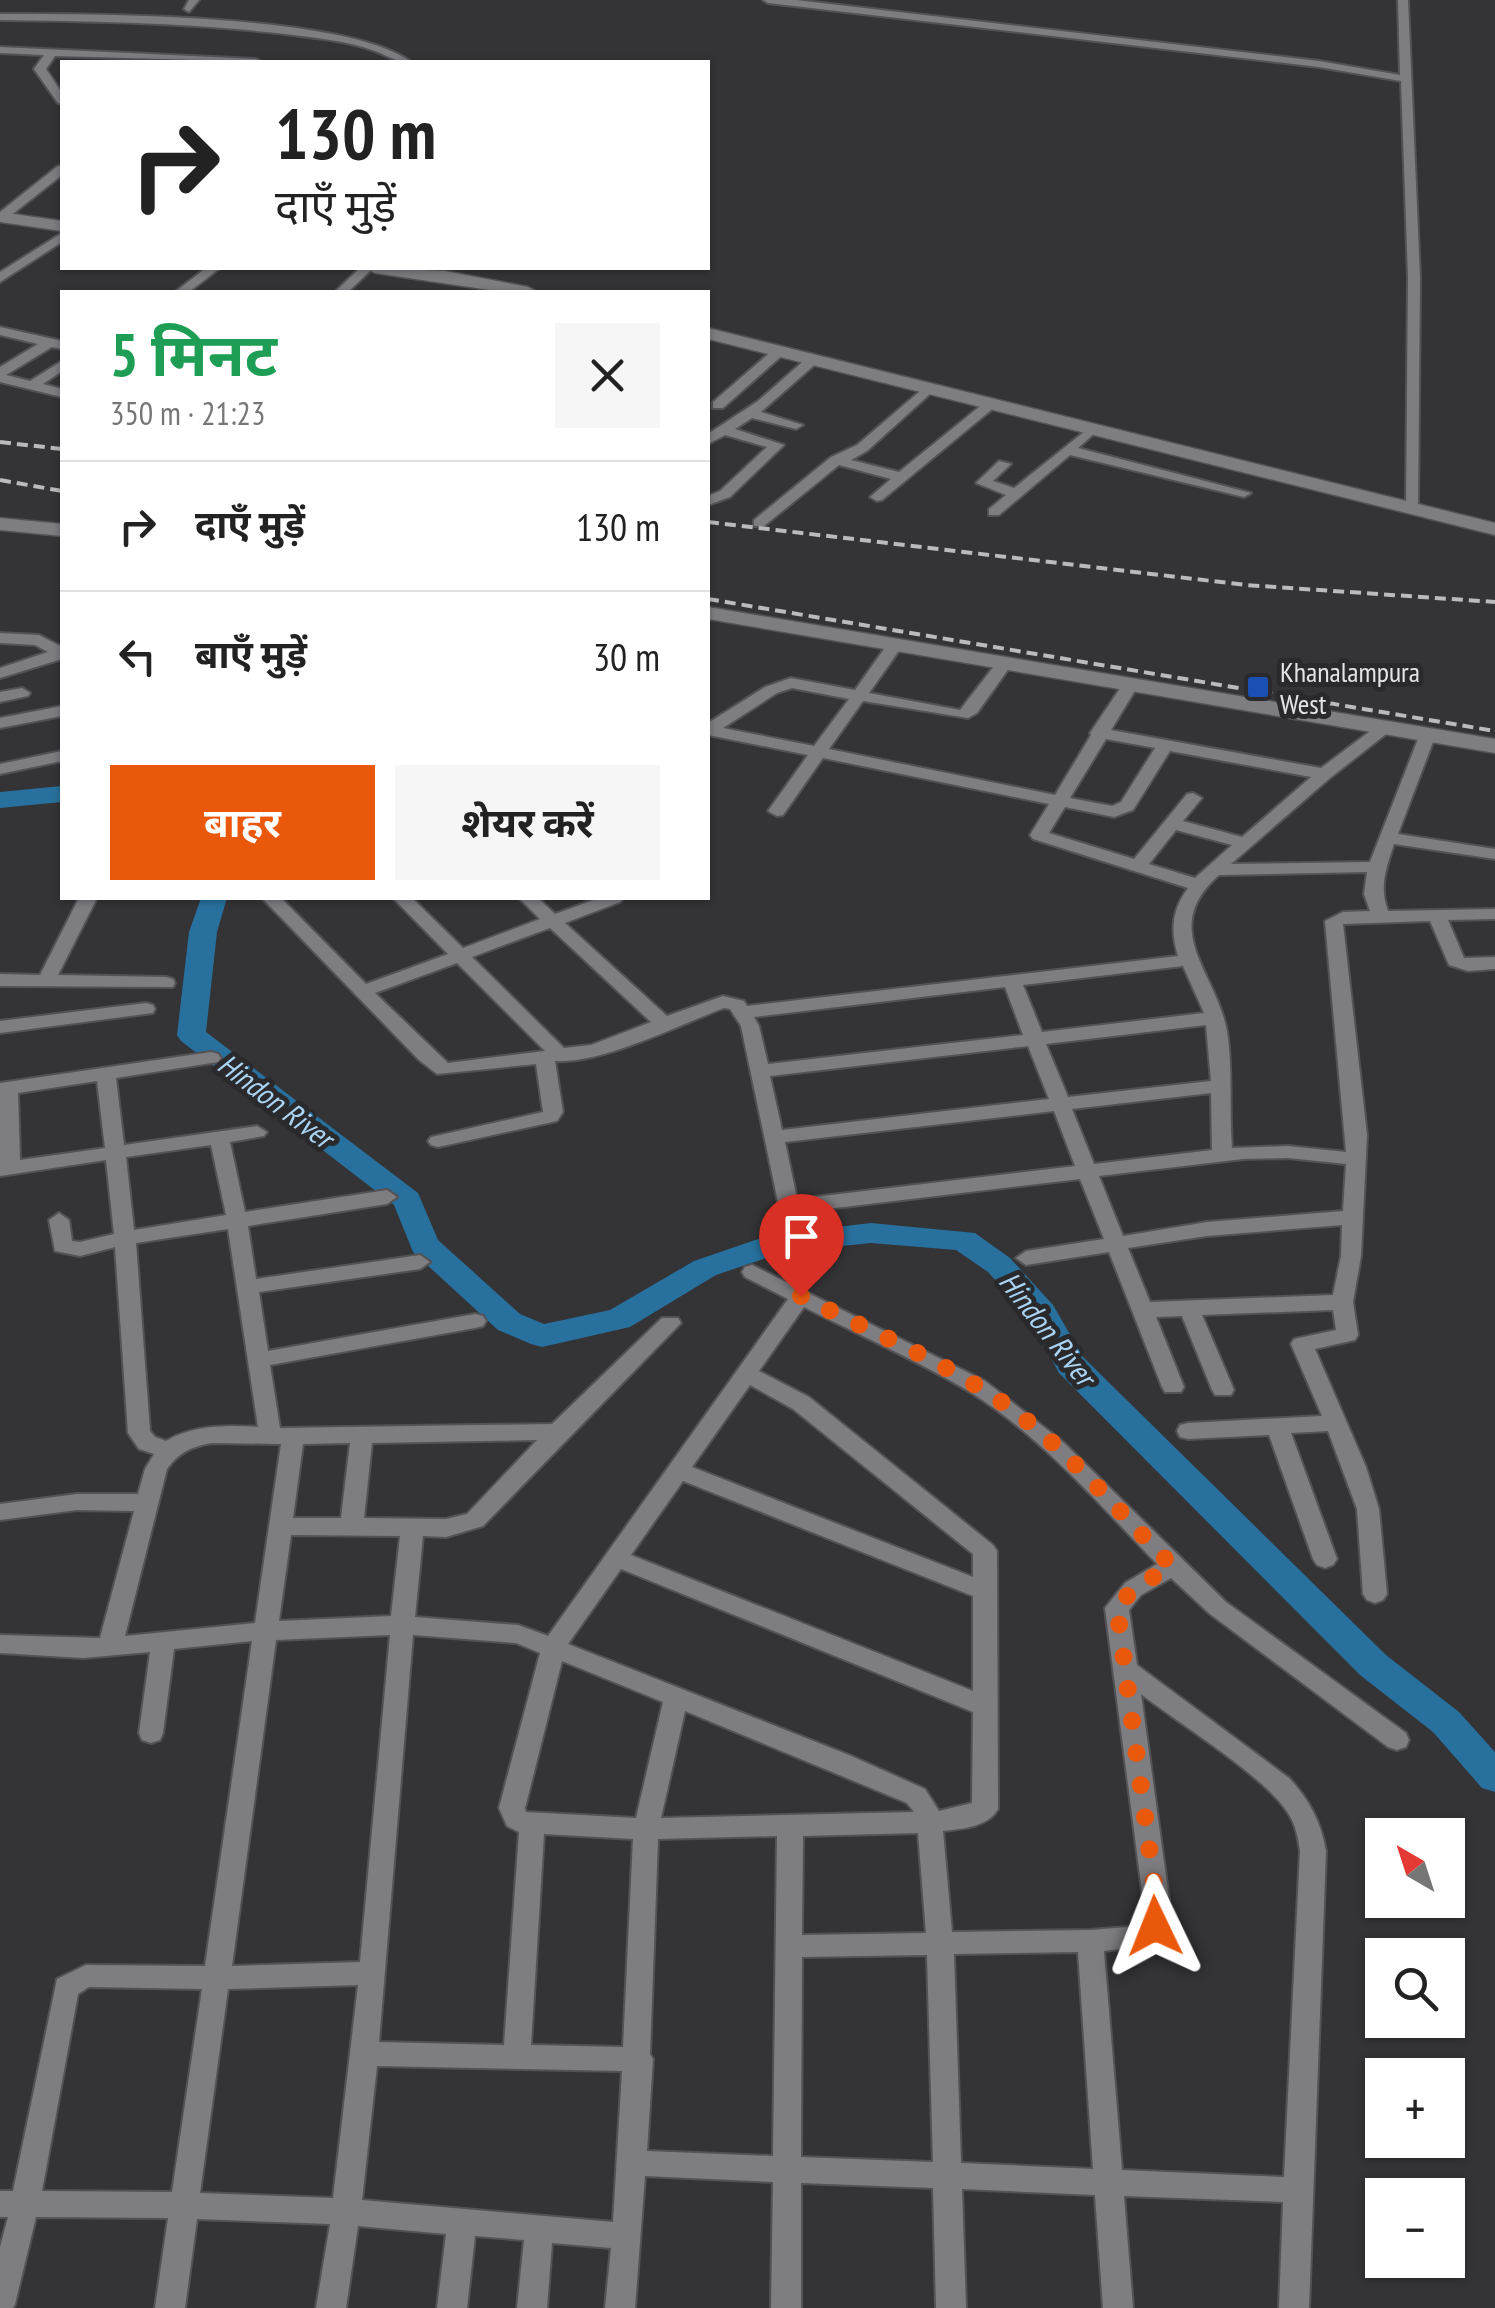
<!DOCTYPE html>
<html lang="hi">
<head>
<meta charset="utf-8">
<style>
	body { margin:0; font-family:"PT Sans Narrow","Noto Sans Devanagari",sans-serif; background:#f6f6f6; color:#222; height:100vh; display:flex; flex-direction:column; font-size:38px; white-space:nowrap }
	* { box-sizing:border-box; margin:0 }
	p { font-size:32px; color:#767676 }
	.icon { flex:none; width:55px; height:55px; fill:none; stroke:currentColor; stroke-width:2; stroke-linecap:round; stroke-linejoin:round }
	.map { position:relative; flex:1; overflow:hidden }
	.details { position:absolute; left:60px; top:290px; width:650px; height:610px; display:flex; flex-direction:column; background:#fff; border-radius:0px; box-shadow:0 2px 8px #0004 }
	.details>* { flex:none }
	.guide { position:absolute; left:60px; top:60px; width:650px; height:210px; border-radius:0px; box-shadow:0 2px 8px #0004; background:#fff; color:#222; overflow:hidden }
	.needle { width:65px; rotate:321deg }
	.fabs { position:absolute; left:1365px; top:1818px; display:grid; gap:20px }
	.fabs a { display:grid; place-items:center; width:100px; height:100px; border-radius:0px; background:#fff; box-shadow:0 2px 8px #0004; font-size:50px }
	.pin { position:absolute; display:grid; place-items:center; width:85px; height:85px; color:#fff; margin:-102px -42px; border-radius:50% 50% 50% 0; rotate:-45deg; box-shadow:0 0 10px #0007 }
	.pin .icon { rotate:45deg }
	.me { position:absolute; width:110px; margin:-55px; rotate:358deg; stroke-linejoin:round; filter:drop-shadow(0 0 8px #0008) }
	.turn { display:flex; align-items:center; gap:35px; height:210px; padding:0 50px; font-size:45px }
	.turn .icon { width:130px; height:130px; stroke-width:2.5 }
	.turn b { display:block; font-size:70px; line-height:85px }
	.round { display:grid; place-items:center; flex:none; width:105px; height:105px; border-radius:0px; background:#f6f6f6 }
	.head { display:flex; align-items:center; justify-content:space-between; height:170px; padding:0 50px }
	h1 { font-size:60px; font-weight:700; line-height:75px; color:#1e9e55 }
	.button { display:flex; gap:20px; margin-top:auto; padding:20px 50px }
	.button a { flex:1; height:115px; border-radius:0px; background:#ea580c; color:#fff; font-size:40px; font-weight:700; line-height:115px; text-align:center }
	.button a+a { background:#f6f6f6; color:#222 }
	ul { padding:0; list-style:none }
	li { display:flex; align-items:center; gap:30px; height:130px; padding:0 50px; border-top:2px solid #e0e0e0 }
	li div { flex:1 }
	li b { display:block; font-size:38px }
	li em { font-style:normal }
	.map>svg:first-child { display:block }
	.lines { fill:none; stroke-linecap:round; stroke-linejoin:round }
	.river { fill:#28719e; fill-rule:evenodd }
	.street-casing { stroke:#535255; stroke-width:4 }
	.secondary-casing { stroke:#535255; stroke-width:3 }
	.street { fill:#7e7d81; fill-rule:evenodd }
	.secondary { fill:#7e7d81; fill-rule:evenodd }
	.rail { stroke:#bbbabd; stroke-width:4; stroke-dasharray:11 6; stroke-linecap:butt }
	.route { stroke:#ea580c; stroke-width:18; stroke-dasharray:0 32.4 }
	.transit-dot { fill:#1a4fb4; stroke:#2a292c; stroke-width:4 }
	.labels { text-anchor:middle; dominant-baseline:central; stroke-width:10; stroke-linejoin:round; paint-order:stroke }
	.poi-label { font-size:28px; fill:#e4e3e5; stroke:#2a292c; text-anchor:start }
	.water-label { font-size:30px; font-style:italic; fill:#aad4f3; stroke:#2a292c }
</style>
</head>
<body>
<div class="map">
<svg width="1495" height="2308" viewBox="0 0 1495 2308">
	<rect width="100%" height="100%" fill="#343336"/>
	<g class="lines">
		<g class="river">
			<path d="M62 786V802L0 808V792Z"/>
			<path d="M201 898H227L217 932 206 1032 418 1193 438 1240 520 1314 544 1324 610 1310 694 1261 770 1235 871 1223 975 1233 1010 1258 1053 1305 1083 1357 1386 1655 1459 1712 1495 1752V1792L1482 1788 1433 1732 1360 1675 1059 1373 1030 1319 988 1272 956 1250 871 1243 784 1252 716 1275 630 1327 542 1347 531 1344 498 1330 413 1252 394 1205 181 1041 177 1035 189 932Z"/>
		</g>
		<defs>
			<g id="street">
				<path d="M189 0H199L189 12 184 9Z"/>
				<path d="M763 0H796L1319 61 1400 75 1398 0H1408L1420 277 1418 513 1413 514 1406 510 1408 277 1401 81 1319 67 768 3Z"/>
				<path d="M0 14C88 14 346 13 411 62 396 63 389 56 375 51 345 40 309 37 277 33 185 23 92 21 0 20Z"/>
				<path d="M0 47 256 59 262 62 55 56 46 69 62 93V104L58 103 34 69 44 55 0 53Z"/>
				<path d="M58 166H62V175L5 220H0V212Z"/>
				<path d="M62 233V242L0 282V272Z"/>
				<path d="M206 268H220L189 292H175Z"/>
				<path d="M360 268H373L348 292H335Z"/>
				<path d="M0 327 62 341V349L52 347 6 375 30 381 62 361V371L43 384 62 389V397L0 382V367L38 344 0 335Z"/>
				<path d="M774 349 786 352 723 408H713V402Z"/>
				<path d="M808 357 820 360 761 412 803 425 796 429 752 418 735 429 784 445 730 497 708 505V496L720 491 767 447 725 435 708 444V434L758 401Z"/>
				<path d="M926 386 933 390 931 393 867 451 851 460 899 472 984 403 996 406 882 500 877 501 870 497 891 479 839 465 764 526H754V520L831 457 857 445Z"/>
				<path d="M1090 427 1097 431 1078 448 1251 493 1244 497 1070 455 999 515H989V509L1006 495 976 483 999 461 1011 464 993 481 1014 488Z"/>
				<path d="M0 633 39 635 62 647V659L0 678V668L48 652 35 645 0 643Z"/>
				<path d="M895 640 903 645 869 693 960 710 998 661H1010L1012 664 977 713 968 718 863 701 829 749 1055 795 1091 735 1090 733 1125 681 1131 679 1139 684 1111 730 1321 768 1381 723 1387 722 1395 727 1330 778 1231 864 1370 862 1420 734 1428 729 1436 734 1398 834 1495 849V859L1394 844C1386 868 1379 887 1388 911L1495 909V919L1448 920 1464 958 1495 957V969L1468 971 1449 965 1430 921 1343 924 1367 1135 1361 1256 1353 1302 1358 1335 1355 1340 1315 1349 1366 1467 1379 1509 1387 1594 1383 1600 1375 1603 1367 1600 1363 1594 1357 1509 1328 1431 1291 1433 1337 1559 1333 1565 1325 1568 1317 1565 1313 1559 1269 1435 1188 1439 1180 1437 1177 1431 1180 1425 1188 1423 1322 1416 1291 1344 1294 1339 1336 1330 1333 1310 1202 1315 1234 1390 1231 1395H1215L1212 1390 1182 1316 1156 1317 1184 1387 1181 1392H1165L1162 1387 1109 1252 1026 1265 1016 1258 1026 1251 1104 1239 1080 1179 793 1213 786 1211 778 1202 741 1026 730 1009 724 1008C679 1025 602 1064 555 1061L563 1112 557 1121 438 1147 431 1145 428 1141 431 1137 543 1112 536 1064 437 1074 419 1060 262 898H281L366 984 448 954 393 898H412L463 948 540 919 519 898H538L555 914 599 898H623L620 902 565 923 667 1016 723 996 744 1001 747 1006 1178 956C1170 930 1172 910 1188 888L1033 839 1030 835 1049 804 823 758 783 815 777 816 768 811 808 755 708 735V723L765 687 791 678 855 690 889 642ZM792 688 849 699 814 746 723 728 777 693ZM1106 739 1155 748 1121 802 1112 806 1070 798ZM1170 751 1311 777 1242 837 1183 821 1202 798 1193 793 1187 794 1134 859 1049 833 1065 807 1114 817 1133 810ZM1176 830 1232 845 1195 878 1149 864ZM1367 872 1364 894 1370 911 1343 912 1325 921 1346 1152 1288 1146 1232 1148C1229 1109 1233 1069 1227 1031 1216 972 1158 929 1219 875ZM550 928 651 1022 591 1045 564 1048 472 957ZM457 963 545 1051 448 1063 375 993ZM1183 966 1204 1013 1042 1032 1023 985ZM1005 987 1023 1035 768 1064 759 1026 754 1017ZM1206 1025 1211 1081 1068 1097 1046 1044ZM1028 1046 1049 1099 782 1130 770 1076ZM1211 1093 1212 1150 1094 1164 1072 1109ZM1054 1111 1075 1166 797 1199 785 1142ZM1288 1158 1346 1164 1343 1211 1207 1222 1123 1236 1099 1176 1243 1159ZM1342 1225 1341 1256 1333 1295 1150 1302 1128 1248 1207 1236Z"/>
				<path d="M22 688 30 693 28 696 0 702V692Z"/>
				<path d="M62 706V716L0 728V718Z"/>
				<path d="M62 751V761L0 774V764Z"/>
				<path d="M79 898H97L58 975 166 977 173 979 175 983 173 987 0 986V974L40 975Z"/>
				<path d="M146 1003 153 1005 155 1009 153 1013 0 1033V1021Z"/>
				<path d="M211 1052 218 1054 221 1058 218 1062 116 1078 124 1145 257 1126 267 1132 264 1136 230 1142 245 1212 387 1190 397 1197 387 1204 248 1226 256 1279 420 1255 430 1262 420 1269 259 1292 268 1351 475 1314 483 1316 486 1321 483 1326 475 1328 270 1365 280 1428 552 1424 662 1318H678L681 1323 483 1526 446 1537 423 1536 415 1617 518 1625 548 1636 788 1299 745 1277 742 1272 745 1267 752 1265 985 1381 1063 1442 1226 1602 1406 1733 1409 1740 1406 1747 1397 1750 1388 1747 1210 1614 1171 1578 1141 1595 1129 1610 1137 1665 1289 1778C1309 1799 1321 1822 1326 1851L1309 2308H1279L1283 2202 1124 2196 1133 2308H1103L1095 2195 962 2189 966 2308H936L933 2188 801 2183V2308H771L773 2182 645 2176 635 2308H605L611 2248 552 2243 547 2308H517L524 2240 475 2236 467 2308H437L446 2234 358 2226 346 2308H316L330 2224 197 2219 185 2308H155L168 2218 36 2217 15 2304 13 2308H0V2247L8 2217H0V2191H13L57 1979 86 1965 205 1966 252 1641 174 1649 163 1733 160 1740 151 1743 142 1740 139 1733 150 1652 83 1658 0 1653V1635L100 1638 134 1511 77 1510 0 1520V1504L77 1494H138L145 1469 154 1454 139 1449 128 1433 115 1247 80 1256 55 1251 49 1220 59 1213 69 1220 72 1241 80 1242 114 1234 106 1160 0 1176V1083ZM97 1081 105 1148 20 1160 18 1093ZM211 1145 226 1215 134 1230 126 1157ZM228 1229 258 1427C227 1425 193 1425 166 1441L155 1437 150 1431 136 1243ZM804 1307C859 1335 917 1360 970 1392 1041 1436 1099 1504 1157 1564L1125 1583 1105 1608 1143 1899 1141 1926 1090 1930 952 1932 943 1831C962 1829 988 1827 998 1809L997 1551 993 1545 809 1397 759 1371ZM750 1385 793 1409 973 1554V1577L692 1467ZM537 1440 467 1514 446 1519 364 1518 372 1443ZM213 1443 281 1444 255 1623 125 1636 167 1469C179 1452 193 1446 213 1443ZM350 1443 341 1518H293L303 1444ZM683 1481 973 1596V1691L631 1555ZM291 1535 400 1536 391 1616 279 1621ZM621 1569 973 1712 972 1803 939 1811 925 1789 849 1755 568 1644ZM390 1635 360 1962 232 1966 276 1640ZM413 1635 516 1643 540 1653 499 1808 507 1826 519 1832 504 2045 379 2042ZM562 1661 663 1702 636 1818 526 1812 525 1808ZM1141 1694C1178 1723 1266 1777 1288 1813 1296 1825 1298 1838 1300 1851L1284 2177 1122 2170 1104 1951 1158 1944 1168 1925 1169 1899ZM685 1711 907 1803 914 1812 661 1818ZM918 1833 926 1933 802 1935 803 1836ZM544 1834 633 1839 623 2047 531 2045ZM777 1836 773 2156 647 2151 653 2059 650 2054 658 1839ZM1078 1952 1093 2169 961 2163 954 1954ZM927 1955 933 2162 801 2157 802 1957ZM358 1985 333 2198 200 2193 228 1989ZM89 1987 202 1989 172 2192 42 2191 78 1994ZM377 2066 622 2071 613 2222 362 2200Z"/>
			</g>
			<g id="secondary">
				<path d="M0 212 62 221V231L0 222Z"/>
				<path d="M366 268 445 271 528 287 537 292H503L375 273Z"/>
				<path d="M708 328 1495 523V535L708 339Z"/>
				<path d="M0 518 62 524V536L0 530Z"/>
				<path d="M708 607 1495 739V753L708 619Z"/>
			</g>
		</defs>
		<use href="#street" class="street-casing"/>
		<use href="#secondary" class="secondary-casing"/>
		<use href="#street" class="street"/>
		<use href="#secondary" class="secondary"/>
		<g class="rail">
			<path d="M0 442 62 449"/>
			<path d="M0 480 62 491"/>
			<path d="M708 522 1246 585 1495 602"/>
			<path d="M708 599 1495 731"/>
		</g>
	</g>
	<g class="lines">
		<path class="route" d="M801 1296C869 1331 944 1361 1006 1405 1068 1449 1119 1512 1172 1566L1133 1589 1117 1608 1156 1899 1155 1926"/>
	</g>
	<rect class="transit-dot" x="1246" y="675" width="24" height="24" rx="5"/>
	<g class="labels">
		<g class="poi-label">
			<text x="1280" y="671">Khanalampura<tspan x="1280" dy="32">West</tspan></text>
		</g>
		<g class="water-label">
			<text transform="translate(276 1100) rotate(37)">Hindon River</text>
			<text transform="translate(1048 1328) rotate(52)">Hindon River</text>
		</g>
	</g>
</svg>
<div class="fabs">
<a><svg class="needle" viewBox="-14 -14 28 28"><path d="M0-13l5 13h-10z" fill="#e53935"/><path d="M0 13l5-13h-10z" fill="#767676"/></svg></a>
<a><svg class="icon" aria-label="search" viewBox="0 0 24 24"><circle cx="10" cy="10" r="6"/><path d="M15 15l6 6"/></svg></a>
<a>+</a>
<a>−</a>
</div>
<div class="pin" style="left:801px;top:1296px;background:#d93025"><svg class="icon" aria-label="arrive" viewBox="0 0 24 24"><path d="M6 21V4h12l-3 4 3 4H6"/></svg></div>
<svg class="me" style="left:1155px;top:1926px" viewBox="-20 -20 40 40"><path d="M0-17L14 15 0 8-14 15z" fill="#ea580c" stroke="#fff" stroke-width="4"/></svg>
<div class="guide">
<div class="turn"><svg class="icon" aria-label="right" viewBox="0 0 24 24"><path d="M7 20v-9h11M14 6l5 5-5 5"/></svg><div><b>130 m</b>दाएँ मुड़ें</div></div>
</div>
<section class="details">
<div class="head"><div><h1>5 मिनट</h1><p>350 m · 21:23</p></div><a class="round"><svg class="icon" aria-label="close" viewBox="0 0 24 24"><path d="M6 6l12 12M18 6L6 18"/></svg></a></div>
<ul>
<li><svg class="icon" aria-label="right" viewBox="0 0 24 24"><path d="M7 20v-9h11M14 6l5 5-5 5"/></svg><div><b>दाएँ मुड़ें</b></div><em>130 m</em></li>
<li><svg class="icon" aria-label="left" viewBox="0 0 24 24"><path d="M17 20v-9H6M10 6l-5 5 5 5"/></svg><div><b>बाएँ मुड़ें</b></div><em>30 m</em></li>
</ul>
<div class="button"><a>बाहर</a><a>शेयर करें</a></div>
</section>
</div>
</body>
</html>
